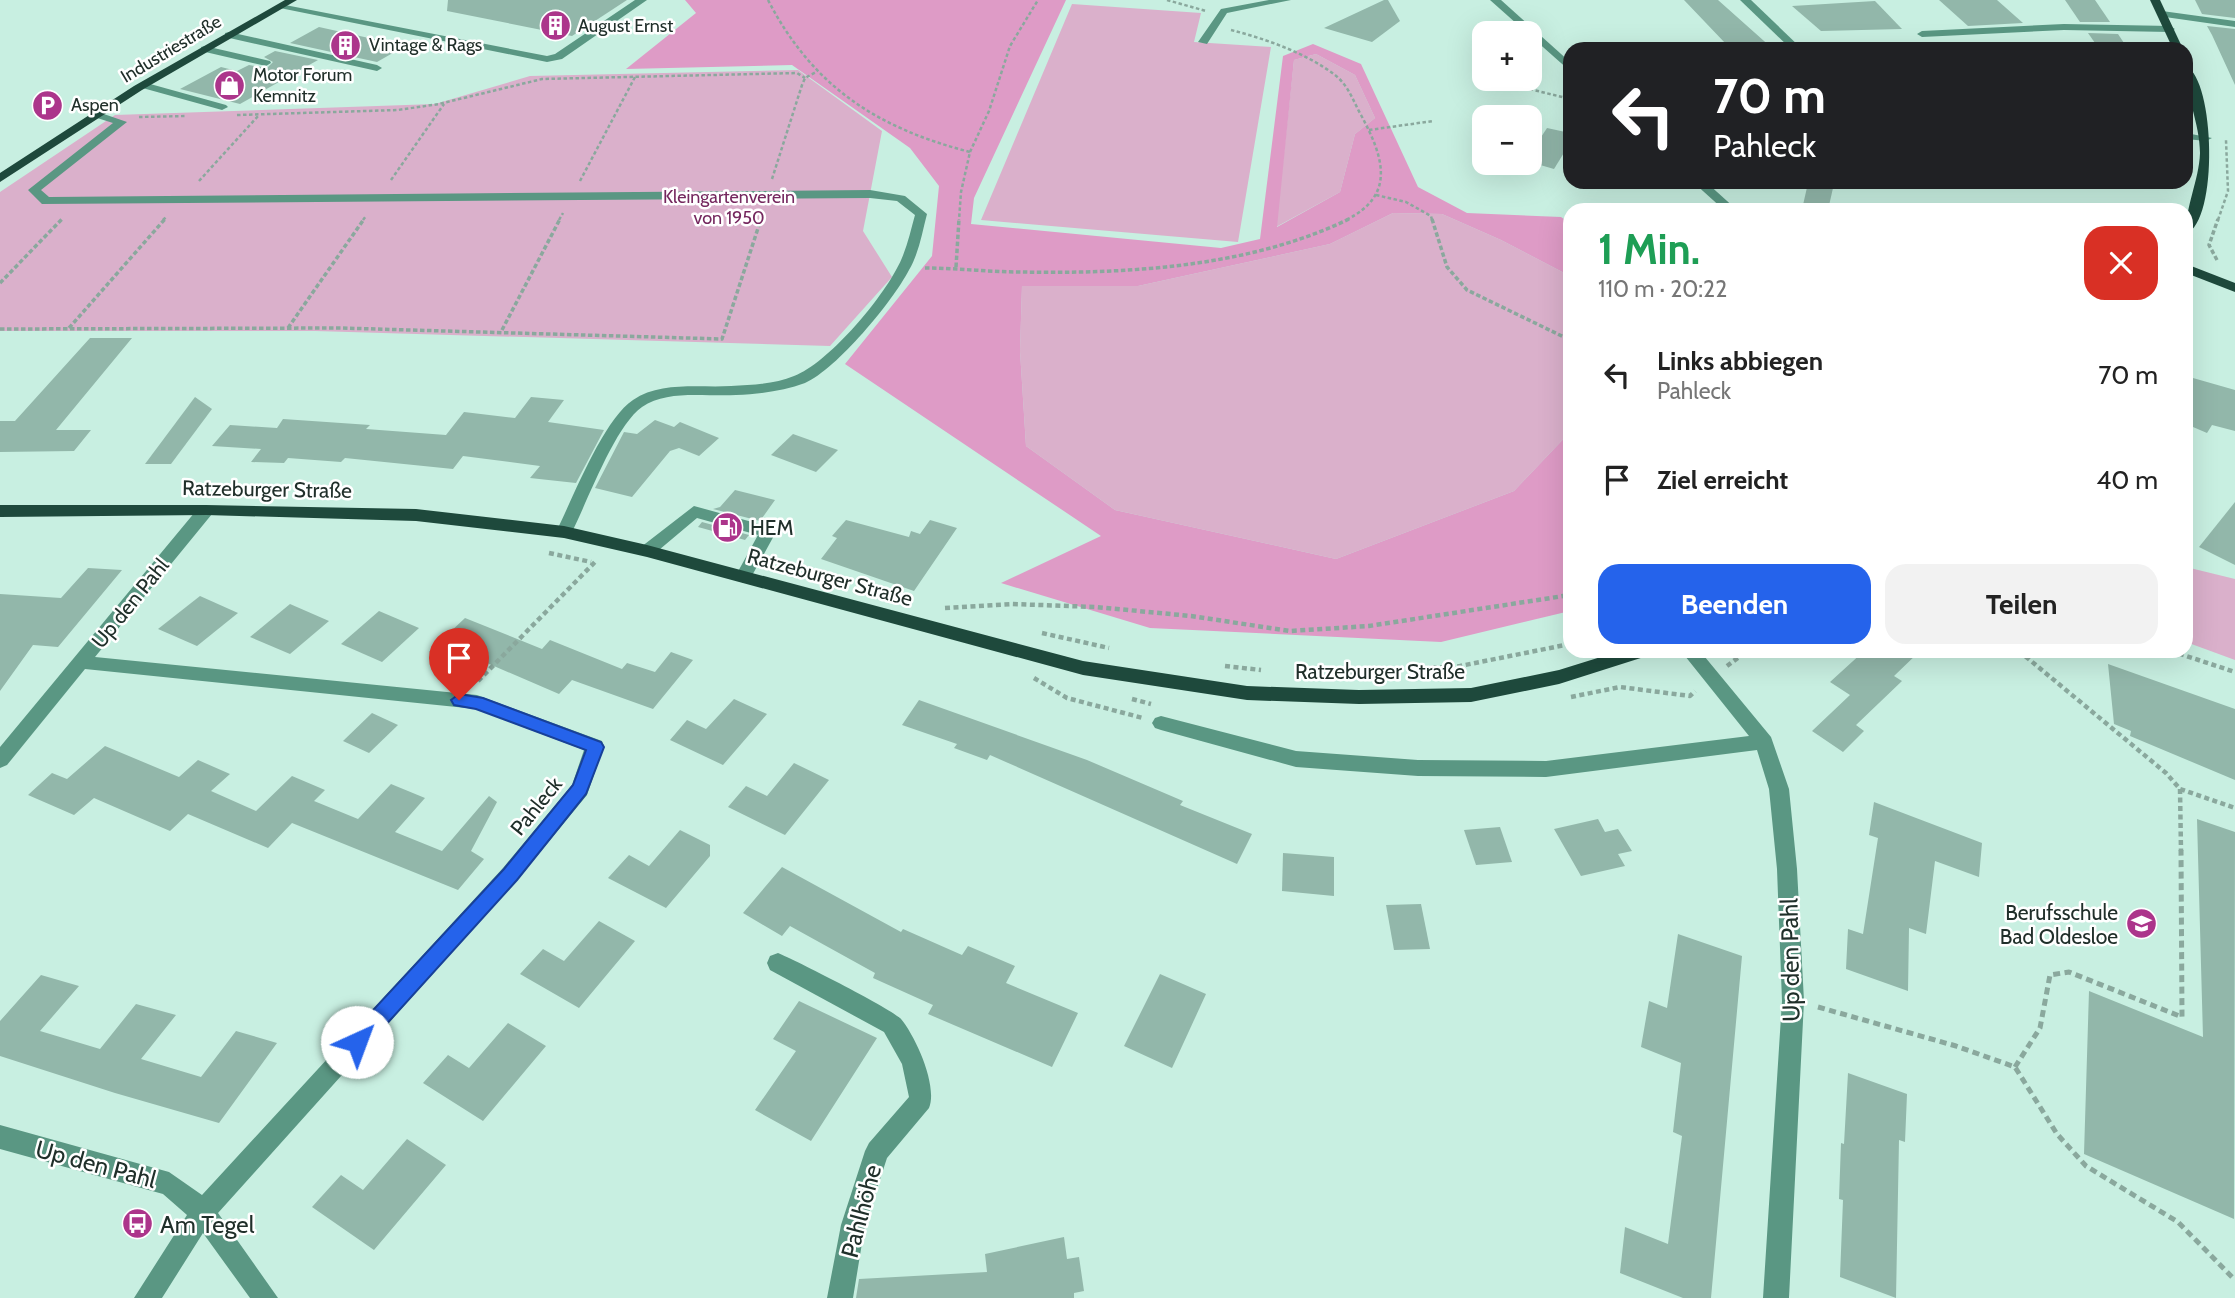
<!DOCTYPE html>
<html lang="de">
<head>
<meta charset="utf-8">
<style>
	body { margin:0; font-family:Cabin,sans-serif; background:#f2f2f2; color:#222; height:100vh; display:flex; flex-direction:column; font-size:26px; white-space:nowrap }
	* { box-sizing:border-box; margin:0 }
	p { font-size:23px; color:#767676 }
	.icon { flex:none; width:38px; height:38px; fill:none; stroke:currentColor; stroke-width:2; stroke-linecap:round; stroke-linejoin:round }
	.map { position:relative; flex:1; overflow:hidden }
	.side { position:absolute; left:1563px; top:203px; width:630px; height:455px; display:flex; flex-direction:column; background:#fff; border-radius:21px; box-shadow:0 7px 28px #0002 }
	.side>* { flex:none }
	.banner { position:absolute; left:1563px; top:42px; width:630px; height:147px; border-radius:21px; box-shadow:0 7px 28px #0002; background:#202124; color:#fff; overflow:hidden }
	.tools { position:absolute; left:1472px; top:21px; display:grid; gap:14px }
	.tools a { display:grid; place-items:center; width:70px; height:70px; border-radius:14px; background:#fff; box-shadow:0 7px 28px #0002; font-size:35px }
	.pin { position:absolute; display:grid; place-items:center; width:60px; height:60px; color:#fff; margin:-72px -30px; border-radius:50% 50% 50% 0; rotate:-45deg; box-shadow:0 0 7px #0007 }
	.pin .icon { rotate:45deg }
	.me { position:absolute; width:77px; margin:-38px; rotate:43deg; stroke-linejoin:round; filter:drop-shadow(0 0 5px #0008) }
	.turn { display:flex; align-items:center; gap:24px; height:147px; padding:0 35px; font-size:32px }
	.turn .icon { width:91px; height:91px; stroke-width:2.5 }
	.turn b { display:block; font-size:49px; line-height:60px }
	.round { display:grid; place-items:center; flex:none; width:74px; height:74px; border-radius:21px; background:#f2f2f2 }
	.headline { display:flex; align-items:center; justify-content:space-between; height:119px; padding:0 35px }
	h1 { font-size:42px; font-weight:700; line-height:52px; color:#1e9e55 }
	.action { display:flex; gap:14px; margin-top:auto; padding:14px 35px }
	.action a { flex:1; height:80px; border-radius:21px; background:#2563eb; color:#fff; font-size:28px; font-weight:700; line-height:80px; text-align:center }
	.action a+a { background:#f2f2f2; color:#222 }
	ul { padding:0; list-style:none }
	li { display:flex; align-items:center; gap:21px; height:105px; padding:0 35px }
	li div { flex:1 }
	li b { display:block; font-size:26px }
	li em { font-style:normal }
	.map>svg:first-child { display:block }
	.green { fill:#dab0cb }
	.forest { fill:#de9bc6; fill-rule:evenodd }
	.building { fill:#92b7aa }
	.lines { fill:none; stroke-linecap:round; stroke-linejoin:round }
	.path-far3 { stroke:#8aa89d; stroke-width:2.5; stroke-dasharray:3.5 2.5; stroke-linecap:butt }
	.path-far2 { stroke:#8aa89d; stroke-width:3.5; stroke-dasharray:4.5 2.5; stroke-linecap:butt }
	.path-far1 { stroke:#8aa89d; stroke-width:4.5; stroke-dasharray:5 3.5; stroke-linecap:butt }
	.path { stroke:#8aa89d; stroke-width:5; stroke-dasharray:7 4.5; stroke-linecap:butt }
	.minor { fill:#5a9783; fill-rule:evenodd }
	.major { fill:#1e493c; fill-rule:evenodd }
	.route { fill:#2563eb; stroke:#184099; stroke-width:2 }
	.labels { text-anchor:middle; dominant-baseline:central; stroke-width:5; stroke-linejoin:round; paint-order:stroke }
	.far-poi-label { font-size:18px; fill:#202f2a; stroke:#fff; text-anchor:start }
	.far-street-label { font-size:18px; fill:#202f2a; stroke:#fff }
	.far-park-label { font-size:18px; fill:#75285f; stroke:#fff }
	.street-label { font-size:21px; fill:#202f2a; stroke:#fff }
	.poi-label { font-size:21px; fill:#202f2a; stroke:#fff; text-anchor:start }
	.near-street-label { font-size:24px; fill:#202f2a; stroke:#fff }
	.near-poi-label { font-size:24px; fill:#202f2a; stroke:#fff; text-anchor:start }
</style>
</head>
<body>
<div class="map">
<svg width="2235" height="1298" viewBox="0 0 2235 1298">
	<rect width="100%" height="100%" fill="#c8efe1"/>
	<g class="green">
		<path d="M1072 4 1201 13 1194 42 1271 47 1238 242 981 220Z"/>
		<path d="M1316 54 1355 75 1375 118 1355 134 1340 192 1276 227 1294 60Z"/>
		<path d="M798 70 882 131 863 231 892 277 830 346 315 331H0V192L115 115 435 104 530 76Z"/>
		<path d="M1393 213 1442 214 1501 240 1570 276V432L1514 491 1336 559 1115 510 1026 446 1020 351 1022 286H1138L1330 244Z"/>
		<path d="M2186 567 2235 579V660L2186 642Z"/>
	</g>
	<path class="forest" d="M685 0H1066L974 198 971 224 1221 248 1260 239 1283 56 1313 44 1361 64 1418 187 1467 213 1561 217 1570 223V276L1501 240 1442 214 1393 213 1330 244 1138 286H1022L1020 351 1026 446 1115 510 1336 559 1514 491 1570 432V611L1441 642 1150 628 1001 583 1101 536 845 364 932 256 939 186 910 148 792 65 626 69 696 13ZM1316 54 1355 75 1375 118 1355 134 1340 192 1277 227 1294 60Z"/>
	<g class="building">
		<path d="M448 0H627L572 36 447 11Z"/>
		<path d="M1384 0H1388L1400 21 1372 42 1324 28Z"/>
		<path d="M1684 0H1718L1773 49H1740L1735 44H1726Z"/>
		<path d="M1939 0H1997L2023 23 1968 26Z"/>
		<path d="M2065 0H2095L2110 22H2080Z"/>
		<path d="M2195 0H2235V18L2202 14Z"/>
		<path d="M1875 1 1902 29 1821 31 1792 6Z"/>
		<path d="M2207 26 2235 29V85L2212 35Z"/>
		<path d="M319 27 405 46 377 62 290 43Z"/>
		<path d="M2088 33 2118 34 2126 46 2095 43Z"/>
		<path d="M275 51 318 60 240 104 180 89 221 67 237 71 249 65 267 68 273 62 264 57Z"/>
		<path d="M1547 128 1570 133V143L1554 169 1530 162V154Z"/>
		<path d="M1808 183 1833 188 1828 210 1803 205Z"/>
		<path d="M90 338H132L56 430H91L74 451 0 452V421H15Z"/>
		<path d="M2186 376 2235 390V431L2212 425 2207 433 2186 424Z"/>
		<path d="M195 397 212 409 171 464H145Z"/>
		<path d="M531 397 564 400 548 422 604 430 576 483 530 478 540 466 463 456 453 469 345 458 341 462 288 458 284 463 251 462 261 449 212 446 230 425 277 428 283 419 370 425 366 429 446 435 464 412 515 418Z"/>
		<path d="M655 420 674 427 680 422 719 438 699 456 679 448 670 451 632 497 595 488 624 432 637 434Z"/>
		<path d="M793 434 838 450 816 472 771 455Z"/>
		<path d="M735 490 775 500 760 521 713 509 720 507Z"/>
		<path d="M2235 502V565L2199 547Z"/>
		<path d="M846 520 909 537 911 531 920 534 930 520 957 528 914 591 821 559 837 538 832 536Z"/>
		<path d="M702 522 749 535 745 540 698 527Z"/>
		<path d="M88 568 122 570 58 647 33 645 0 691V594L61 598Z"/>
		<path d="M200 596 238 613 197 646 158 629Z"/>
		<path d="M290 604 329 621 290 654 250 637Z"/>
		<path d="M379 611 419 628 382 662 341 644Z"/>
		<path d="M465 618 542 649 550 640 622 669 627 663 655 672 671 652 693 660 653 709 572 680 559 694 480 660 471 669 429 652Z"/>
		<path d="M1864 651H1920L1894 676 1902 681 1856 725 1864 731 1843 752 1812 731 1850 695 1830 682Z"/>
		<path d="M2108 664 2235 709V780L2130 736 2131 731 2114 724Z"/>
		<path d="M734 699 767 714 723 765 670 740 687 720 706 729Z"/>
		<path d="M919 700 1087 760 1183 801 1180 805 1252 834 1237 864 990 755 987 760 954 748 957 744 902 725Z"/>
		<path d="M372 713 398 725 369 753 343 741Z"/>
		<path d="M105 746 179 777 198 760 230 774 211 791 256 811 292 776 325 790 314 801 358 819 391 784 425 798 395 832 442 851 489 796 497 802 471 851 484 859 458 890 292 823 268 848 188 814 170 831 94 798 74 815 28 795 52 773 67 779Z"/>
		<path d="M794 763 829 780 785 835 728 807 746 786 767 796Z"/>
		<path d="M1874 802 1982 843 1979 877 1935 861 1926 934 1909 928 1908 991 1846 969 1848 929 1863 934 1878 838 1869 835Z"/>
		<path d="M1598 819 1605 832 1618 829 1632 851 1618 854 1625 866 1581 876 1554 829Z"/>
		<path d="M2197 819 2235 832 2234 1219 2084 1154 2089 991 2203 1037Z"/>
		<path d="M1500 827 1512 862 1476 865 1464 830Z"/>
		<path d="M680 830 710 845V856L666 908 608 878 629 855 649 866Z"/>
		<path d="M1283 853 1334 857V896L1282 891Z"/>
		<path d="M782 867 901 932 903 929 962 955 968 946 1015 966 1006 983 1078 1013 1052 1067 928 1014 933 1005 873 978 875 973 790 926 782 936 743 913Z"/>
		<path d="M1421 904 1430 949 1394 950 1386 905Z"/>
		<path d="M599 921 635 941 579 1008 520 974 543 949 564 961Z"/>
		<path d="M1678 934 1742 956 1711 1298H1683L1620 1273 1625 1227 1668 1244 1682 1136 1673 1132 1681 1063 1641 1047 1649 1001 1667 1008Z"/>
		<path d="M1160 974 1206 994 1172 1068 1124 1046Z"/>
		<path d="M41 975 79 986 40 1031 100 1049 136 1004 176 1015 141 1059 201 1077 236 1031 277 1043 219 1123 115 1093 0 1056V1021Z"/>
		<path d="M799 1001 877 1038 811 1141 755 1110 796 1051 773 1039Z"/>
		<path d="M508 1023 546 1046 483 1121 423 1083 448 1055 469 1068Z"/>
		<path d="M1848 1073 1907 1094 1905 1142 1899 1140 1896 1298 1840 1277 1843 1200 1839 1199 1841 1143 1844 1144Z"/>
		<path d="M407 1139 446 1165 374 1250 312 1207 341 1175 363 1190Z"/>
		<path d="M1064 1237 1067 1259 1079 1257 1084 1291 1074 1293V1298H856L859 1279 987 1272 985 1254Z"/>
	</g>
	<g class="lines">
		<g class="path-far3">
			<path d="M768 0C813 87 877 128 970 152L961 192 959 220"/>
			<path d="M1167 0 1206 11"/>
			<path d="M1231 30C1266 39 1306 53 1335 75 1349 86 1353 101 1361 115 1383 156 1397 195 1346 220"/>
			<path d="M1489 79 1566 98"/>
			<path d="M1525 88 1531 80"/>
			<path d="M237 115 398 110 439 104 542 79 797 73 805 78"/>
			<path d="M139 117 187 116"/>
			<path d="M1369 130 1433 121"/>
			<path d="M970 152 989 111 1010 46 1038 0"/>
			<path d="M772 179 802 85 805 78 816 72"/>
			<path d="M391 180 444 104"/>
			<path d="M199 181 259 115"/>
			<path d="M580 181 635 77"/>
			<path d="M1376 195 1406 202 1431 216 1432 220"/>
			<path d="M163 220 167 216"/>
			<path d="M363 220 366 216"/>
			<path d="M559 220 563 213"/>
			<path d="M760 220 763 211"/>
			<path d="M2218 220 2228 191 2226 140"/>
		</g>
		<g class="path-far2">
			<path d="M1432 219 1447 267 1467 290 1570 340"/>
			<path d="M2217 260 2209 245 2218 219"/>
			<path d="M956 267 959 219"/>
			<path d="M925 268C957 268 989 272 1021 272 1129 274 1250 267 1349 219"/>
			<path d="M0 283 62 219"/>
			<path d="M69 328 165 219"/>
			<path d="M288 328 364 219"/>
			<path d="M0 329 341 328 722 339 761 219"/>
			<path d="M502 330 560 219"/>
		</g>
		<g class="path-far1">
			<path d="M549 553 591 562"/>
			<path d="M945 608 1012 604 1096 607 1191 616 1290 631 1369 626 1570 595"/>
			<path d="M1042 633 1109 648"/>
			<path d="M2019 651 2166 773 2180 789 2235 808"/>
			<path d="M2171 651 2235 672"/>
			<path d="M1225 666 1261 670"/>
			<path d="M1727 666 1747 651"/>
			<path d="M1347 673 1460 666 1570 644"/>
			<path d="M1034 678 1067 698 1143 718"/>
			<path d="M478 681 595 562"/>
			<path d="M1571 697 1620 687 1690 696 1695 691"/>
			<path d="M1132 699 1151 704"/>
			<path d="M2180 789 2181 851"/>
		</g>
		<g class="path">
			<path d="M1818 1007 1956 1046 2015 1067 2057 1134 2086 1166 2178 1222 2235 1280"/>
			<path d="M2015 1067 2040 1028 2050 975 2069 972 2182 1017 2181 850"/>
		</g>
		<g class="minor">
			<path d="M635 0H647L562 59 547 62 275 7 280 4 547 56 555 54Z"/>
			<path d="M1269 0H1291L1227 13 1207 44 1198 42 1221 9Z"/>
			<path d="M1490 0H1501L1570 62V71Z"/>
			<path d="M1740 0H1751L1802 49H1791Z"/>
			<path d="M2162 11 2235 21V27L2158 16V12Z"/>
			<path d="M2064 24 2170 26 2175 29 2170 32 2064 30 1922 37 1917 34 1922 31Z"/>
			<path d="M229 32 377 65 382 68 377 71 225 37V33Z"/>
			<path d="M205 46 270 61 271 63 266 66 201 51V47Z"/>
			<path d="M143 82 226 105 228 107 222 110 139 87 138 85Z"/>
			<path d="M98 112 127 122 41 190 49 197 870 190 905 196 927 214C922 233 919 253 909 270 893 301 837 369 805 383 783 391 759 394 736 395 706 397 668 389 642 407 615 426 588 500 572 532L564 538 556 532C573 498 603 420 633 400 661 381 699 388 731 386 752 385 775 384 794 376 828 363 879 302 896 270 906 253 910 233 915 215L897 201 870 198 42 204 28 190 113 123 94 117V113Z"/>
			<path d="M2186 133 2212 138 2206 141 2186 139Z"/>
			<path d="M1693 182H1706L1737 210H1724Z"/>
			<path d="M206 505 214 510 212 514 95 657 477 695 602 741 604 746 587 795 517 880 218 1213 278 1298H250L203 1233 162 1298H134L187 1215 163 1194 0 1149V1125L169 1172 202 1195 503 868 572 785 584 750 476 709 85 669 7 765 0 768V747L200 506Z"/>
			<path d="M694 506 774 528 776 532 749 581 743 583 735 577 758 535 697 518 653 555H641L639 551 641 547Z"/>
			<path d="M1681 651H1700L1771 737 1789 789 1797 869 1804 1001 1789 1298H1763L1782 1001 1777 869 1769 789 1757 750 1546 777 1418 776 1296 767 1161 730 1155 728 1152 723 1155 718 1161 716 1296 751 1418 760 1546 761 1749 736Z"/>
			<path d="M778 953C795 960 892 1009 901 1019 916 1037 938 1086 929 1108L887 1158 865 1225 853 1298H827L841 1225 865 1151 869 1143 909 1097 902 1064 884 1032 770 970 767 963 770 956Z"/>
		</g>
		<g class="major">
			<path d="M285 0H297L142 90 0 182V173L134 86Z"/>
			<path d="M2150 0H2160L2183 49H2173Z"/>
			<path d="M2186 66C2215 80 2219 221 2186 234 2185 207 2199 181 2200 153 2200 123 2185 95 2186 66Z"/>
			<path d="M2186 264 2235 283V292L2186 273Z"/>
			<path d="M0 505H206L416 509 564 526 647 545 1083 661 1247 686 1359 690 1471 688 1559 670 1620 651H1650L1647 656 1559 684 1471 702 1359 704 1247 700 1083 675 647 557 564 538 416 521 206 515 0 517Z"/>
		</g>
	</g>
	<path class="route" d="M459 694 483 698 601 742 604 747 586 794 517 880 364 1049 357 1051 350 1049 347 1042 350 1035 504 869 573 785 586 750 476 709 454 705 451 700Z"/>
	<defs>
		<symbol id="building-disc" viewBox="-11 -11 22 22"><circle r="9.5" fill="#ac358b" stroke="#fff"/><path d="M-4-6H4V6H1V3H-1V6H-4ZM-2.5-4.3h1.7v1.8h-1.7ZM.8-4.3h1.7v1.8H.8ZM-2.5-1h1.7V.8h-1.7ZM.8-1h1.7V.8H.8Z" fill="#fff"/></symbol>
		<symbol id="shop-disc" viewBox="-11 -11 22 22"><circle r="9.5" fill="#ac358b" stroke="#fff"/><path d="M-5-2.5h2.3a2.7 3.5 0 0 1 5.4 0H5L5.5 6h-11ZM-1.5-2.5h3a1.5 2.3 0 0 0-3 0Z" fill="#fff"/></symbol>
		<symbol id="parking-disc" viewBox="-11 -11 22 22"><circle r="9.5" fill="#ac358b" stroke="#fff"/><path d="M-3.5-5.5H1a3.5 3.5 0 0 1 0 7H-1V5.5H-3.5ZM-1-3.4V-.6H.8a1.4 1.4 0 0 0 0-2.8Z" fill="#fff"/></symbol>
		<symbol id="fuel-disc" viewBox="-11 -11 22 22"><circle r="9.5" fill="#ac358b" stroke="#fff"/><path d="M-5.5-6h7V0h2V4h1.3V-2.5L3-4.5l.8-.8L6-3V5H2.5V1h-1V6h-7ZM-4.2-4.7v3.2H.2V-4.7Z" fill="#fff"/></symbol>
		<symbol id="school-disc" viewBox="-11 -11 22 22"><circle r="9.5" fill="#ac358b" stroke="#fff"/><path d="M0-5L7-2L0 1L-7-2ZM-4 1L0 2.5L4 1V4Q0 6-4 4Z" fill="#fff"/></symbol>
		<symbol id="bus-disc" viewBox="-11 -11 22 22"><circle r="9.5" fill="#ac358b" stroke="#fff"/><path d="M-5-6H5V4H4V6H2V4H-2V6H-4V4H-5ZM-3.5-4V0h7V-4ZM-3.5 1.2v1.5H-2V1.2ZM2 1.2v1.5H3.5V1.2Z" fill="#fff"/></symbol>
	</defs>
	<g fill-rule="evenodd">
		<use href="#building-disc" x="538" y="8" width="35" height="35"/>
		<use href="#building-disc" x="328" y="28" width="35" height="35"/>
		<use href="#shop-disc" x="212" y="68" width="35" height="35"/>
		<use href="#parking-disc" x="30" y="88" width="35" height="35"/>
		<use href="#fuel-disc" x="710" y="510" width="35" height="35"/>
		<use href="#school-disc" x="2124" y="906" width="35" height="35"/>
		<use href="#bus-disc" x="120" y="1206" width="35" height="35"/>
	</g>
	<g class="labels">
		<g class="far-poi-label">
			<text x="578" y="26">August Ernst</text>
			<text x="369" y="45">Vintage &amp; Rags</text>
			<text x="253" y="75">Motor Forum<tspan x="253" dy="21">Kemnitz</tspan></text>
			<text x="71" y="105">Aspen</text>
		</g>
		<g class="far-street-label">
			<text transform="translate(171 49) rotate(-31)">Industriestraße</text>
		</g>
		<g class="far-park-label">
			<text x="729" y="197">Kleingartenverein<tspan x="729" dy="21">von 1950</tspan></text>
		</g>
		<g class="street-label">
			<text transform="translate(267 489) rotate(1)">Ratzeburger Straße</text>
			<text transform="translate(830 577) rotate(15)">Ratzeburger Straße</text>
			<text transform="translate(130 603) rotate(-51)">Up den Pahl</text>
			<text x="1380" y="671">Ratzeburger Straße</text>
			<text transform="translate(536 806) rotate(-51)">Pahleck</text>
		</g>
		<g class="poi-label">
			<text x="750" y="527">HEM</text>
			<text x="2118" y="912" text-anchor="end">Berufsschule<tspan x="2118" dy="24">Bad Oldesloe</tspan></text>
		</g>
		<g class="near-street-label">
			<text transform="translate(1790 960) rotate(-91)">Up den Pahl</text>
			<text transform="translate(96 1164) rotate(15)">Up den Pahl</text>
			<text transform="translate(861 1211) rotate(-75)">Pahlhöhe</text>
		</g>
		<g class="near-poi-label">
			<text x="160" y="1224">Am Tegel</text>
		</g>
	</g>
</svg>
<div class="tools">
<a>+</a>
<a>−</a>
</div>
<div class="pin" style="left:459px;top:700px;background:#d93025"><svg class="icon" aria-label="arrive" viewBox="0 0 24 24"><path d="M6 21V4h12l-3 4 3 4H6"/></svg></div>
<svg class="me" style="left:357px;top:1042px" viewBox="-20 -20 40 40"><circle r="19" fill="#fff"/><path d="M0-13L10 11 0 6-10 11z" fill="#2563eb"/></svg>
<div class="banner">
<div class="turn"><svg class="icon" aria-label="left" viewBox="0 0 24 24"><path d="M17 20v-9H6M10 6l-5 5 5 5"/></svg><div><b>70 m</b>Pahleck</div></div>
</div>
<section class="side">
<div class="headline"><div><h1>1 Min.</h1><p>110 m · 20:22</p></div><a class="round" style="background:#d93025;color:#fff"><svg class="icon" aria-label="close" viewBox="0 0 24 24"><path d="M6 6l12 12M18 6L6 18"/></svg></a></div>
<ul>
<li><svg class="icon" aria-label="left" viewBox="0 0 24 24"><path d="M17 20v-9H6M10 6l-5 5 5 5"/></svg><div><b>Links abbiegen</b><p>Pahleck</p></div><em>70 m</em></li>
<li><svg class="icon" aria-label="arrive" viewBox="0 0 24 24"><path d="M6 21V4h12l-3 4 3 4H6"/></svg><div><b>Ziel erreicht</b></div><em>40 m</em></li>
</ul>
<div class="action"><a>Beenden</a><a>Teilen</a></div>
</section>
</div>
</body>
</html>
